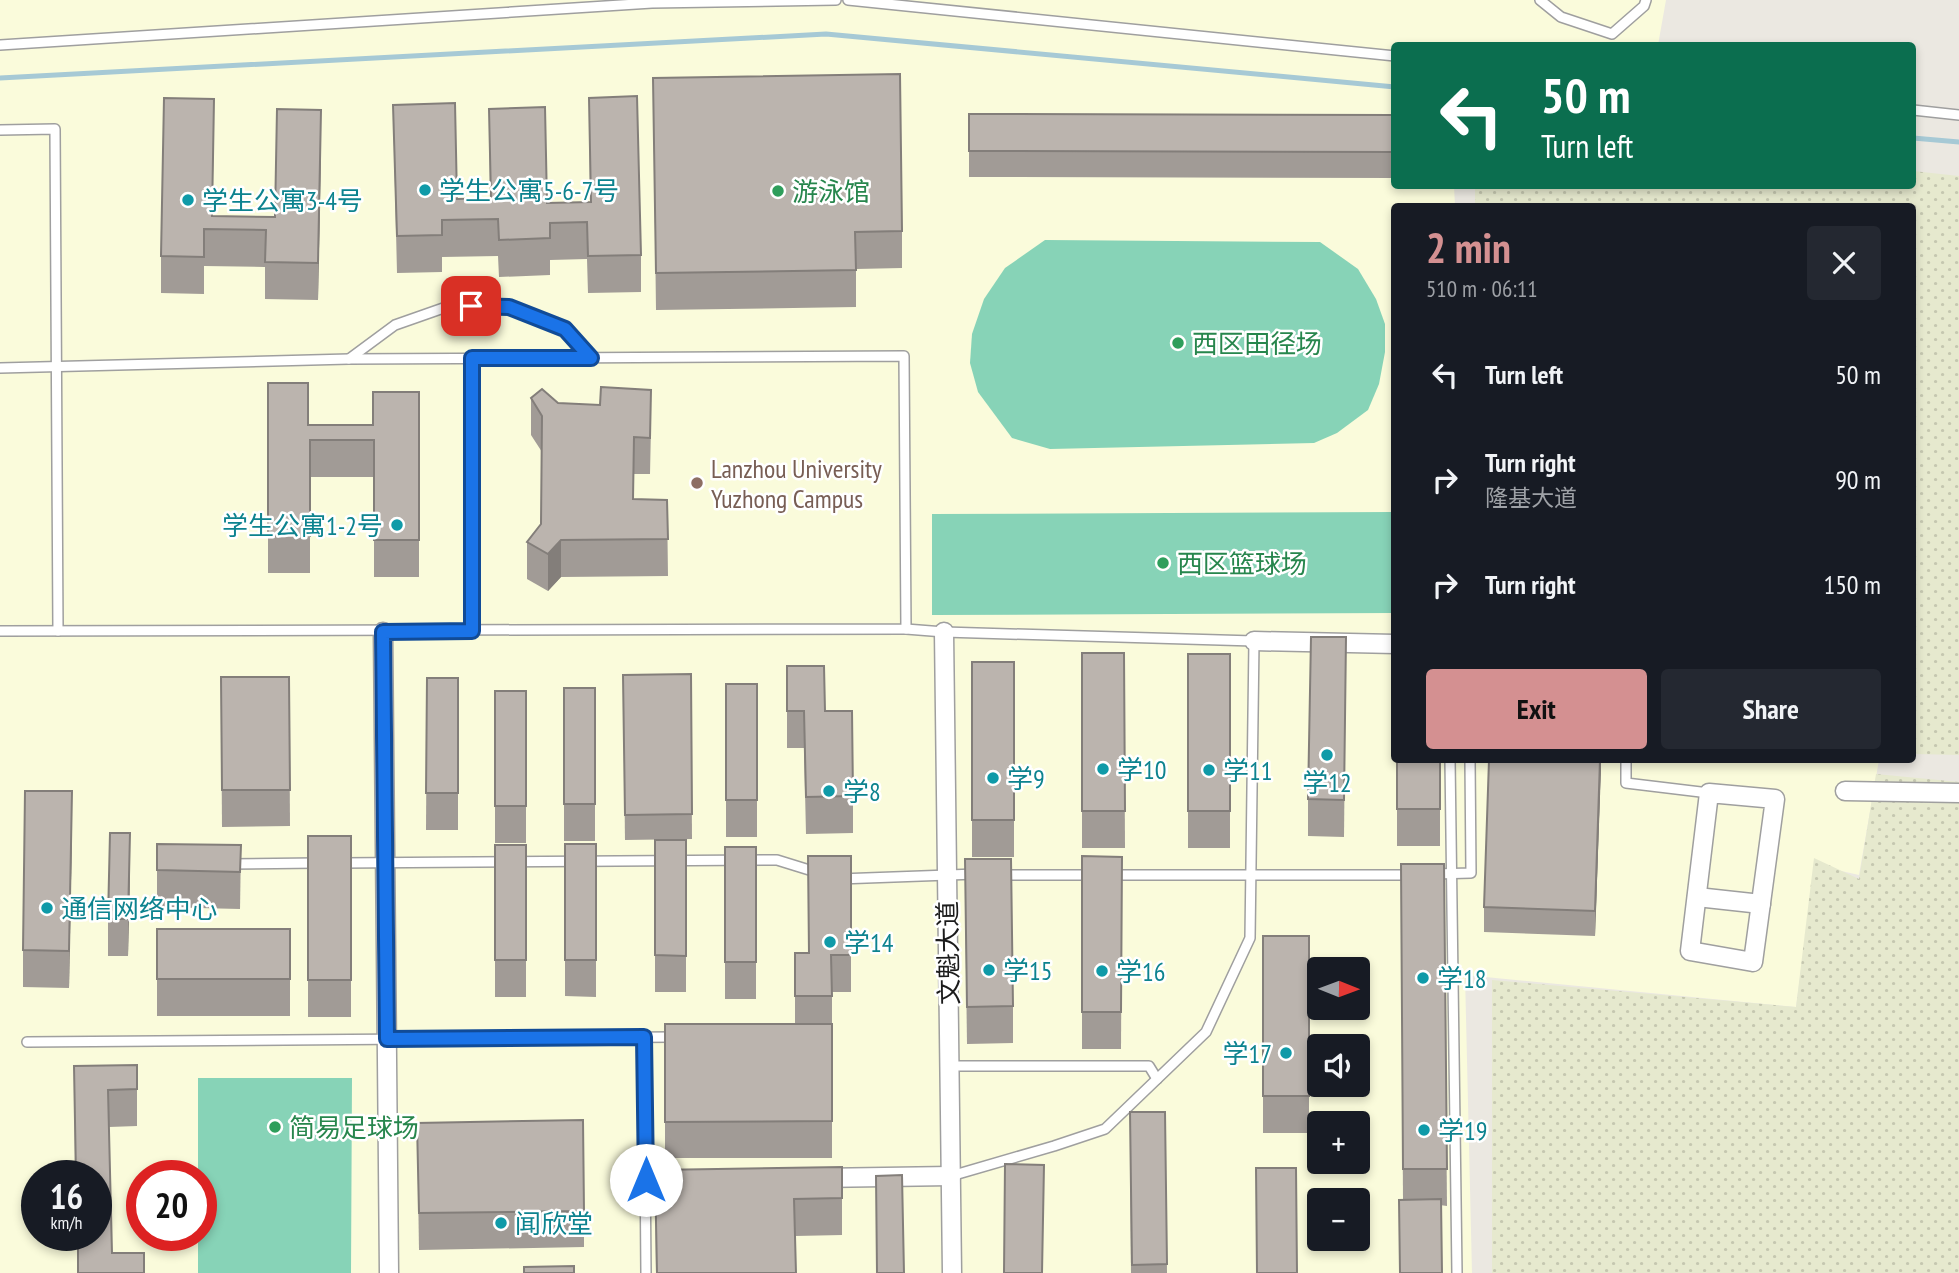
<!DOCTYPE html>
<html lang="en">
<head>
<meta charset="utf-8">
<style>
	body { margin:0; font-family:"PT Sans Narrow","Noto Sans SC",sans-serif; background:#242831; color:#f1f3f6; height:100vh; display:flex; flex-direction:column; font-size:26px; white-space:nowrap }
	* { box-sizing:border-box; margin:0 }
	p { font-size:23px; color:#9ea1a6 }
	.icon { flex:none; width:38px; height:38px; fill:none; stroke:currentColor; stroke-width:2; stroke-linecap:round; stroke-linejoin:round }
	.map { position:relative; flex:1; overflow:hidden }
	.panel { position:absolute; left:1391px; top:203px; width:525px; height:560px; display:flex; flex-direction:column; background:#171b24; border-radius:7px; box-shadow:0 4px 10px #0003 }
	.panel>* { flex:none }
	.top-card { position:absolute; left:1391px; top:42px; width:525px; height:147px; border-radius:7px; box-shadow:0 4px 10px #0003; background:#0b6e4f; color:#fff; overflow:hidden }
	.needle { width:46px; rotate:91deg }
	.buttons { position:absolute; left:1307px; top:957px; display:grid; gap:14px }
	.buttons a { display:grid; place-items:center; width:63px; height:63px; border-radius:7px; background:#171b24; box-shadow:0 4px 10px #0003; font-size:35px }
	.speed { position:absolute; left:21px; top:1160px; display:flex; gap:14px; font-size:35px; font-weight:700; text-align:center }
	.speed>* { display:grid; place-content:center; width:91px; height:91px; border-radius:50%; background:#171b24; box-shadow:0 4px 10px #0003; line-height:1 }
	.speed small { font-size:18px; font-weight:400 }
	.speed .limit { border:10px solid #d22; background:#fff; color:#111 }
	.pin { position:absolute; display:grid; place-items:center; width:60px; height:60px; color:#fff; margin:-30px; border-radius:14px; box-shadow:0 4px 10px #0006 }
	.me { position:absolute; width:77px; margin:-38px; rotate:0deg; stroke-linejoin:round; filter:drop-shadow(0 0 5px #0008) }
	.turn { display:flex; align-items:center; gap:24px; height:147px; padding:0 35px; font-size:32px }
	.turn .icon { width:91px; height:91px; stroke-width:2.5 }
	.turn b { display:block; font-size:49px; line-height:60px }
	.round { display:grid; place-items:center; flex:none; width:74px; height:74px; border-radius:7px; background:#242831 }
	.headline { display:flex; align-items:center; justify-content:space-between; height:119px; padding:0 35px }
	h1 { font-size:42px; font-weight:700; line-height:52px; color:#d49091 }
	.primary-button { display:flex; gap:14px; margin-top:auto; padding:14px 35px }
	.primary-button a { flex:1; height:80px; border-radius:7px; background:#d49091; color:#111; font-size:28px; font-weight:700; line-height:80px; text-align:center }
	.primary-button a+a { background:#242831; color:#f1f3f6 }
	ul { padding:0; list-style:none }
	li { display:flex; align-items:center; gap:21px; height:105px; padding:0 35px }
	li div { flex:1 }
	li b { display:block; font-size:26px }
	li em { font-style:normal }
	.map>svg:first-child { display:block }
	.education { fill:#fafbdb; fill-rule:evenodd }
	.farmland { fill:url(#farmland-dots) }
	.pitch { fill:#87d3b7 }
	.lines { fill:none; stroke-linecap:round; stroke-linejoin:round }
	.stream { stroke:#a6c9d5; stroke-width:5 }
	.lane-casing { stroke:#9f9f9f; stroke-width:12 }
	.street-casing { stroke:#9f9f9f; stroke-width:21 }
	.lane { stroke:#fff; stroke-width:9 }
	.street { stroke:#fff; stroke-width:18 }
	.wall { fill:#a19b96 }
	.shaded-wall { fill:#837e7a }
	.building { fill:#bbb4ae; stroke:#837e7a; stroke-width:2 }
	.route-casing { stroke:#114b97; stroke-width:18 }
	.route { stroke:#1a73e8; stroke-width:12 }
	.culture-dot { fill:#0f9aa8; stroke:#fff; stroke-width:2.5 }
	.leisure-dot { fill:#2e9e5b; stroke:#fff; stroke-width:2.5 }
	.education-dot { fill:#8d6e63; stroke:#fff; stroke-width:2.5 }
	.labels { text-anchor:middle; dominant-baseline:central; stroke-width:5; stroke-linejoin:round; paint-order:stroke }
	.culture-label { font-size:26px; fill:#0d838f; stroke:#fff; text-anchor:start }
	.leisure-label { font-size:26px; fill:#27864d; stroke:#fff; text-anchor:start }
	.education-label { font-size:26px; fill:#785e54; stroke:#fff; text-anchor:start }
	.street-label { font-size:26px; fill:#1b1b1b; stroke:#fff }
</style>
</head>
<body>
<div class="map">
<svg width="1959" height="1273" viewBox="0 0 1959 1273">
	<defs>
		<pattern id="farmland-dots" width="8" height="8" patternUnits="userSpaceOnUse" patternTransform="scale(1.75)"><rect width="8" height="8" fill="#e6e9ce"/><path d="M2 2h.1M6 6h.1" fill="none" stroke="#c5c7b0" stroke-width="1.8" stroke-linecap="round"/></pattern>
	</defs>
	<rect width="100%" height="100%" fill="#ebe8e1"/>
	<path class="education" d="M0 0H1666L1658 45 1395 46V186H1454L1455 206H1395V760H1879L1859 875 1815 865 1796 1007 1465 975 1472 1273H0ZM1320 970H1358V1008H1320ZM1320 1046H1358V1085H1320ZM1320 1124H1358V1162H1320ZM37 1176H96V1236H37ZM142 1176H201V1236H142ZM1320 1200H1358V1239H1320Z"/>
	<g class="farmland">
		<path d="M1913 171 1959 176V755L1913 754V206H1475V186H1913Z"/>
		<path d="M1876 774 1959 782V1273H1492V980L1796 1007 1814 858 1859 879Z"/>
	</g>
	<g class="pitch">
		<path d="M1045 240 1320 242 1358 269 1376 299 1385 324V352L1379 384 1368 410 1337 433 1314 443 1050 449 1012 438 978 392 970 363 972 334 984 299 1005 268Z"/>
		<path d="M1395 512V613L932 615V514Z"/>
		<path d="M198 1078H352L351 1273H198V1236H201V1176H198Z"/>
	</g>
	<g class="lines">
		<g class="stream">
			<path d="M0 78 826 34 1395 87"/>
			<path d="M1913 138 1959 142"/>
		</g>
		<defs>
			<g id="lane">
				<path d="M848 0 1395 56"/>
				<path d="M1540 0 1561 17 1612 34 1644 6 1646 0"/>
				<path d="M0 45 652 3 836 0"/>
				<path d="M1913 110 1959 115"/>
				<path d="M0 130 55 129 58 631"/>
				<path d="M349 359 395 325 452 305 509 308 565 329 591 358"/>
				<path d="M0 368 349 359 904 356 906 629 0 631"/>
				<path d="M906 629 944 632 1254 641 1250 938 1206 1032 1105 1129 1054 1146 951 1176"/>
				<path d="M472 631V358"/>
				<path d="M1450 760 1457 1273"/>
				<path d="M1626 760V783L1709 793"/>
				<path d="M342 863 777 860 819 873"/>
				<path d="M230 864 317 863"/>
				<path d="M1434 874 1471 873 1470 760"/>
				<path d="M1000 875H1095"/>
				<path d="M1112 875H1410"/>
				<path d="M839 879 976 874"/>
				<path d="M644 1037 646 1273"/>
				<path d="M27 1042 673 1037"/>
				<path d="M950 1066H1149L1157 1079"/>
			</g>
			<g id="street">
				<path d="M383 632 389 1273"/>
				<path d="M944 632 952 1273"/>
				<path d="M1254 641 1395 644"/>
				<path d="M1845 791 1959 793"/>
				<path d="M1709 793 1775 799 1753 962 1690 951Z"/>
				<path d="M1697 897 1761 904"/>
				<path d="M818 1178 951 1176"/>
				<path d="M646 1180 678 1179"/>
			</g>
		</defs>
		<use href="#lane" class="lane-casing"/>
		<use href="#street" class="street-casing"/>
		<use href="#lane" class="lane"/>
		<use href="#street" class="street"/>
	</g>
	<g class="wall">
		<path d="M653 78 902 231V268L856 269V307L656 310Z"/>
		<path d="M589 98 641 255V292L588 293 587 259 550 260V275L499 277 498 256 442 257V272L397 273 393 105 457 199 490 198 489 109 547 203 590 202Z"/>
		<path d="M969 114 1395 115V178L969 177Z"/>
		<path d="M214 136 212 216 275 217 321 147 318 300 265 299V267L204 266V294L161 293V256Z"/>
		<path d="M268 383 308 425H373L419 392V577H374V477H310V573H268Z"/>
		<path d="M531 398 558 403 651 427 650 474H634L633 499 667 500 668 576 561 577 548 591 527 579V542L541 524 542 452 531 435Z"/>
		<path d="M1346 637 1344 837 1308 836V799Z"/>
		<path d="M1082 653H1124L1125 848H1082Z"/>
		<rect x="1188" y="654" width="42" height="194"/>
		<rect x="972" y="662" width="42" height="195"/>
		<path d="M787 666 825 711 853 796V833L806 834 804 748H787Z"/>
		<path d="M691 674 692 839 625 840 623 675Z"/>
		<path d="M221 677H289L290 826 222 827Z"/>
		<path d="M427 678H458V830H426Z"/>
		<rect x="726" y="684" width="31" height="153"/>
		<rect x="564" y="688" width="31" height="153"/>
		<rect x="495" y="691" width="31" height="152"/>
		<rect x="1397" y="760" width="43" height="86"/>
		<path d="M1601 760 1595 936 1484 932V907Z"/>
		<path d="M72 828 69 988 23 987V950Z"/>
		<rect x="308" y="836" width="43" height="181"/>
		<rect x="655" y="840" width="31" height="152"/>
		<path d="M157 844 241 845 240 909 157 907Z"/>
		<path d="M565 844H596V997L565 996Z"/>
		<rect x="495" y="845" width="31" height="152"/>
		<rect x="725" y="847" width="31" height="152"/>
		<path d="M851 856V992H832V1158H665V1024H795V953H808Z"/>
		<path d="M1082 856 1122 857 1121 1049H1082Z"/>
		<path d="M1401 864H1444L1447 1206 1403 1200Z"/>
		<path d="M130 870 128 956H108V919Z"/>
		<path d="M965 896 1013 1006V1043L967 1044Z"/>
		<rect x="157" y="929" width="133" height="87"/>
		<rect x="1263" y="936" width="46" height="197"/>
		<path d="M137 1065V1126L109 1127 112 1253 144 1273H78L77 1236H96V1176H75L74 1066Z"/>
		<path d="M1165 1112 1167 1273H1131L1130 1149Z"/>
		<path d="M417 1123 584 1211V1247L419 1250Z"/>
		<path d="M842 1167V1235L795 1236 796 1273H656L655 1170Z"/>
	</g>
	<g class="shaded-wall">
		<path d="M321 110V147L318 300V263Z"/>
		<path d="M561 540V577L548 591V554Z"/>
		<path d="M1600 760 1601 769 1595 936V911Z"/>
		<path d="M72 791V828L69 988V951Z"/>
		<path d="M130 833V870L128 956V919Z"/>
	</g>
	<g class="building">
		<path d="M900 74 902 231 855 232 856 270 656 273 653 78Z"/>
		<path d="M637 96 641 255 588 256 587 222 550 223V238L499 240 498 219 442 220V235L397 236 393 105 455 103 457 199 491 198 489 109 545 107 547 203 591 202 589 98Z"/>
		<path d="M164 98 214 99 212 216 275 217 277 109 321 110 318 263 265 262 266 230 204 229V257L161 256Z"/>
		<path d="M969 114 1395 115V152L969 151Z"/>
		<path d="M268 383H308V425H373V392H419V540H374V440H310V536H268Z"/>
		<path d="M601 387 651 390 650 438 634 437 633 499 667 500 668 539 561 540 548 554 527 542 541 524 542 416 531 398 542 389 558 403 600 405Z"/>
		<path d="M1311 637H1346L1344 800 1308 799Z"/>
		<path d="M1082 653H1124L1125 811H1082Z"/>
		<rect x="1188" y="654" width="42" height="157"/>
		<rect x="972" y="662" width="42" height="158"/>
		<path d="M787 666H824L825 711H852L853 796 806 797 804 711H787Z"/>
		<path d="M691 674 692 814 625 815 623 675Z"/>
		<path d="M221 677H289L290 790H222Z"/>
		<path d="M427 678H458V793H426Z"/>
		<rect x="726" y="684" width="31" height="116"/>
		<rect x="564" y="688" width="31" height="116"/>
		<rect x="495" y="691" width="31" height="115"/>
		<rect x="1397" y="760" width="43" height="49"/>
		<path d="M1489 760H1600L1595 911 1484 907Z"/>
		<path d="M25 791H72L69 951 23 950Z"/>
		<path d="M110 833H130L128 919H108Z"/>
		<rect x="308" y="836" width="43" height="144"/>
		<path d="M655 840H686V956L655 955Z"/>
		<path d="M157 844 241 845 240 872 157 870Z"/>
		<rect x="565" y="844" width="31" height="116"/>
		<rect x="495" y="845" width="31" height="115"/>
		<rect x="725" y="847" width="31" height="115"/>
		<path d="M808 856H851V955H831L832 996H795V953H809Z"/>
		<path d="M1082 856 1122 857 1121 1012H1082Z"/>
		<path d="M965 859H1011L1013 1006 967 1007Z"/>
		<path d="M1401 864H1444L1447 1169H1403Z"/>
		<rect x="157" y="929" width="133" height="50"/>
		<rect x="1263" y="936" width="46" height="160"/>
		<path d="M665 1024H832V1121L665 1122Z"/>
		<path d="M137 1065V1089L108 1090 112 1253H144V1273H78V1236H96V1176H76L74 1066Z"/>
		<path d="M1130 1112H1165L1167 1264 1132 1265Z"/>
		<path d="M583 1120 584 1211 419 1213 417 1123Z"/>
		<path d="M1005 1164 1044 1165 1042 1273H1004Z"/>
		<path d="M842 1167V1198L794 1199 796 1273H657L655 1170Z"/>
		<path d="M1256 1168H1296L1297 1273H1257Z"/>
		<path d="M902 1175 904 1273H877L876 1176Z"/>
		<path d="M1441 1199 1442 1273H1400L1399 1200Z"/>
		<path d="M574 1266V1273H524V1267Z"/>
	</g>
	<g class="lines">
		<defs>
			<path id="route" d="M471 306 509 307 565 329 591 358H472V631L383 632 387 1039 644 1037 646 1180"/>
		</defs>
		<use href="#route" class="route-casing"/>
		<use href="#route" class="route"/>
	</g>
	<g class="culture-dot">
		<circle cx="425" cy="190" r="7"/>
		<circle cx="188" cy="200" r="7"/>
		<circle cx="397" cy="525" r="7"/>
		<circle cx="1327" cy="755" r="7"/>
		<circle cx="1103" cy="769" r="7"/>
		<circle cx="1209" cy="770" r="7"/>
		<circle cx="993" cy="778" r="7"/>
		<circle cx="829" cy="791" r="7"/>
		<circle cx="47" cy="908" r="7"/>
		<circle cx="830" cy="942" r="7"/>
		<circle cx="989" cy="970" r="7"/>
		<circle cx="1102" cy="971" r="7"/>
		<circle cx="1423" cy="978" r="7"/>
		<circle cx="1286" cy="1053" r="7"/>
		<circle cx="1424" cy="1130" r="7"/>
		<circle cx="501" cy="1223" r="7"/>
	</g>
	<g class="leisure-dot">
		<circle cx="778" cy="191" r="7"/>
		<circle cx="1178" cy="343" r="7"/>
		<circle cx="1163" cy="563" r="7"/>
		<circle cx="275" cy="1127" r="7"/>
	</g>
	<circle class="education-dot" cx="697" cy="483" r="7"/>
	<g class="labels">
		<g class="culture-label">
			<text x="439" y="190">学生公寓5-6-7号</text>
			<text x="202" y="200">学生公寓3-4号</text>
			<text x="383" y="525" text-anchor="end">学生公寓1-2号</text>
			<text x="1117" y="769">学10</text>
			<text x="1223" y="770">学11</text>
			<text x="1007" y="778">学9</text>
			<text x="1327" y="782" text-anchor="middle">学12</text>
			<text x="843" y="791">学8</text>
			<text x="61" y="908">通信网络中心</text>
			<text x="844" y="942">学14</text>
			<text x="1003" y="970">学15</text>
			<text x="1116" y="971">学16</text>
			<text x="1437" y="978">学18</text>
			<text x="1272" y="1053" text-anchor="end">学17</text>
			<text x="1438" y="1130">学19</text>
			<text x="515" y="1223">闻欣堂</text>
		</g>
		<g class="leisure-label">
			<text x="792" y="191">游泳馆</text>
			<text x="1192" y="343">西区田径场</text>
			<text x="1177" y="563">西区篮球场</text>
			<text x="289" y="1127">简易足球场</text>
		</g>
		<g class="education-label">
			<text x="711" y="468">Lanzhou University<tspan x="711" dy="30">Yuzhong Campus</tspan></text>
		</g>
		<g class="street-label">
			<text transform="translate(948 953) rotate(-91)">文魁大道</text>
		</g>
	</g>
</svg>
<div class="buttons">
<a><svg class="needle" viewBox="-14 -14 28 28"><path d="M0-13l5 13h-10z" fill="#e53935"/><path d="M0 13l5-13h-10z" fill="#9ea1a6"/></svg></a>
<a><svg class="icon" aria-label="sound" viewBox="0 0 24 24"><path d="M4 9h4l5-4v14l-5-4H4zM17 9q2 3 0 6"/></svg></a>
<a>+</a>
<a>−</a>
</div>
<div class="speed"><div>16<small>km/h</small></div><div class="limit">20</div></div>
<div class="pin" style="left:471px;top:306px;background:#d93025"><svg class="icon" aria-label="arrive" viewBox="0 0 24 24"><path d="M6 21V4h12l-3 4 3 4H6"/></svg></div>
<svg class="me" style="left:646px;top:1180px" viewBox="-20 -20 40 40"><circle r="19" fill="#fff"/><path d="M0-13L10 11 0 6-10 11z" fill="#1a73e8"/></svg>
<div class="top-card">
<div class="turn"><svg class="icon" aria-label="left" viewBox="0 0 24 24"><path d="M17 20v-9H6M10 6l-5 5 5 5"/></svg><div><b>50 m</b>Turn left</div></div>
</div>
<section class="panel">
<div class="headline"><div><h1>2 min</h1><p>510 m · 06:11</p></div><a class="round"><svg class="icon" aria-label="close" viewBox="0 0 24 24"><path d="M6 6l12 12M18 6L6 18"/></svg></a></div>
<ul>
<li><svg class="icon" aria-label="left" viewBox="0 0 24 24"><path d="M17 20v-9H6M10 6l-5 5 5 5"/></svg><div><b>Turn left</b></div><em>50 m</em></li>
<li><svg class="icon" aria-label="right" viewBox="0 0 24 24"><path d="M7 20v-9h11M14 6l5 5-5 5"/></svg><div><b>Turn right</b><p>隆基大道</p></div><em>90 m</em></li>
<li><svg class="icon" aria-label="right" viewBox="0 0 24 24"><path d="M7 20v-9h11M14 6l5 5-5 5"/></svg><div><b>Turn right</b></div><em>150 m</em></li>
</ul>
<div class="primary-button"><a>Exit</a><a>Share</a></div>
</section>
</div>
</body>
</html>
